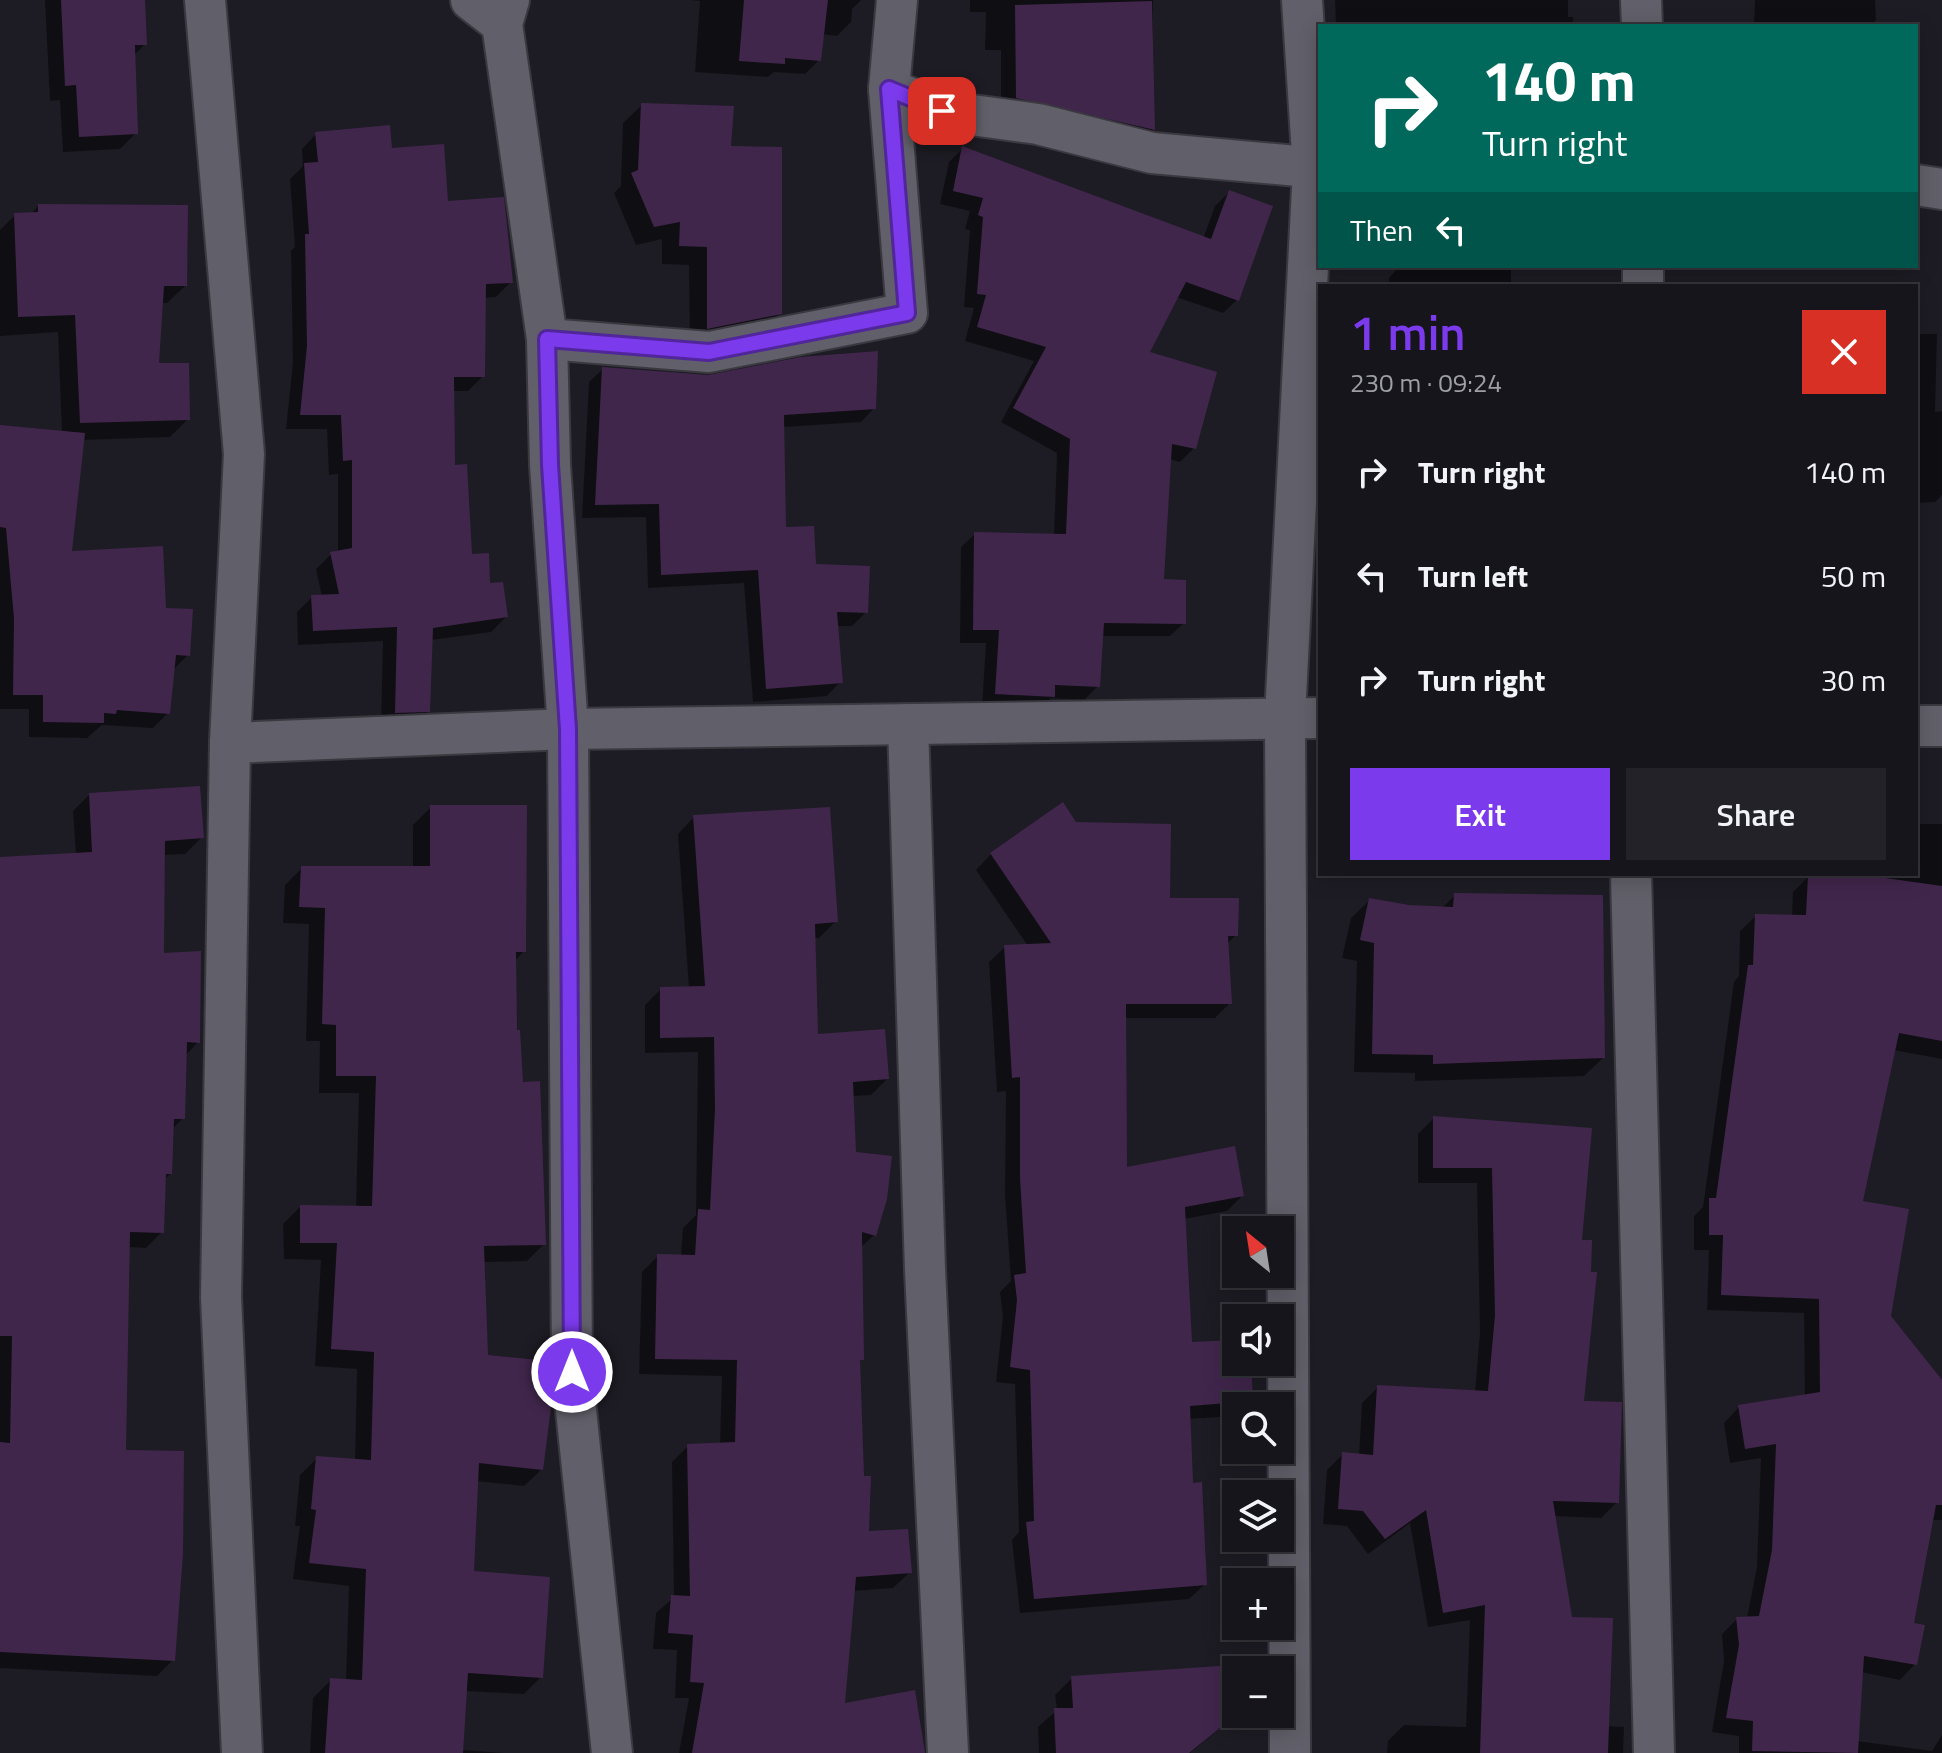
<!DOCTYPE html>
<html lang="en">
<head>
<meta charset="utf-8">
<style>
	body { margin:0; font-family:"Titillium Web",sans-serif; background:#232228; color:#f1f3f6; height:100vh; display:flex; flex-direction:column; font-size:30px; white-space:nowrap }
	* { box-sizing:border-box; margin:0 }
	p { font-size:26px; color:#9e9fa3 }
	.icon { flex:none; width:44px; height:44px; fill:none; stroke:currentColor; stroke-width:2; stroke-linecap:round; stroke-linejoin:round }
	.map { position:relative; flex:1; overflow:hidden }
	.sheet { position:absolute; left:1318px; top:284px; width:600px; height:592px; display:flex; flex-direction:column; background:#16151b; border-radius:0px; box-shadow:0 4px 20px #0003,0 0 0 2px #35343a }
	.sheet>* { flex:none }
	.hud { position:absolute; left:1318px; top:24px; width:600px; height:244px; border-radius:0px; box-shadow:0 4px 20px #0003,0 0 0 2px #35343a; background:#00695c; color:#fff; overflow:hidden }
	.needle { width:52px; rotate:330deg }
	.fabs { position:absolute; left:1222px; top:1216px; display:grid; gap:16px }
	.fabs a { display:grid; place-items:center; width:72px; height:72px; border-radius:0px; background:#16151b; box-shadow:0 4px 20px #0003,0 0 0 2px #35343a; font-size:40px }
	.pin { position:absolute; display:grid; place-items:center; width:68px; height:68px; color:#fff; margin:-34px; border-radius:16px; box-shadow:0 4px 12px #0006 }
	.me { position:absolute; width:88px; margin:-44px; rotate:0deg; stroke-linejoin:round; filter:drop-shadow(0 0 6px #0008) }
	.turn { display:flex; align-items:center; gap:28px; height:168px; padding:0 32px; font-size:36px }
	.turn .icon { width:104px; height:104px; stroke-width:2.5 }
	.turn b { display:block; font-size:56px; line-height:68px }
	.then { display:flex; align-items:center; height:76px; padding:0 32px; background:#0003; gap:16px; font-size:30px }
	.round { display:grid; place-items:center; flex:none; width:84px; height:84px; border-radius:0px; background:#232228 }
	.summary { display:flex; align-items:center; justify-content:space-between; height:136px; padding:0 32px }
	h1 { font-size:48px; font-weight:600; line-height:60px; color:#7c3aed }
	.cta { display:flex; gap:16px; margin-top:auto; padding:16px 32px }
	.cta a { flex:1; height:92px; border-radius:0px; background:#7c3aed; color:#fff; font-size:32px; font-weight:600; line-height:92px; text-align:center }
	.cta a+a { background:#232228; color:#f1f3f6 }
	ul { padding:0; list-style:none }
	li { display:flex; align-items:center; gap:24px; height:104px; padding:0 32px }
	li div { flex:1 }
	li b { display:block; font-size:30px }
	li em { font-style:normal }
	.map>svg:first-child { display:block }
	.shadow { fill:#0007 }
	.building { fill:#41264c }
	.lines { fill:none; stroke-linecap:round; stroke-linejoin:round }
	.minor-casing { stroke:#3b3940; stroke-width:44 }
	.minor { stroke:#615f69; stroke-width:40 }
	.route-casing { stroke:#51269a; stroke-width:20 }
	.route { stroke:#7c3aed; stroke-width:14 }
</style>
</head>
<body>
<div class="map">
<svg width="1942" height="1753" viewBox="0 0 1942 1753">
	<rect width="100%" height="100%" fill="#1d1c24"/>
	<g class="shadow">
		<path d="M45 0H143L145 44 133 56 136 133 120 149 63 152 60 100 50 101Z"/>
		<path d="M691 0H861L852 9 851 22 837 36 822 34 819 60 805 74 774 72 768 77 695 72 700 1Z"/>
		<path d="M970 0H1153V129L1137 144 1001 113V50H985L986 12H970Z"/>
		<path d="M1335 0H1568V17H1573V26H1336Z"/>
		<path d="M1755 0H1875L1876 20 1870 26H1754Z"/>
		<path d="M642 105 780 313 761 332 690 346 689 265 662 264V239L636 245 614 193 621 186 623 123Z"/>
		<path d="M316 134 390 150 446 203 511 282 496 297 484 298 483 376 468 391H452L453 467 470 556 506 617 491 632 431 640 428 711 414 726 381 727 383 641 298 645 297 612 312 597H322L316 569 331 554 338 553V474L329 475 327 429H286L293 362 291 251 295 247 290 179 303 166 302 149Z"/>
		<path d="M963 148 1203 239 1215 206 1229 192 1237 300 1223 313 1176 297 1147 354 1194 448 1180 462 1169 459 1162 581 1184 623 1170 636H1101L1098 686 1084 700 1051 698 1039 710 982 707 986 643H960L961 547 975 534 1054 536 1057 453 1001 422 1034 361 965 341 974 308 964 307 970 230 965 229 970 211 940 204 949 162Z"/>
		<path d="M38 206 185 286 167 303H161L156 365 188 419 170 437 82 440 70 553 164 610 188 655 172 671 168 713 153 728 102 725 87 738 29 737V709H0V427L62 433 58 332 0 336V230L15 215 31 214Z"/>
		<path d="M1400 266H1511V286H1389V278Z"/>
		<path d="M1916 334H1937L1935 412 1942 411V495L1935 502 1916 503Z"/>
		<path d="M603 369 874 408 861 422 783 427 784 529 814 566 866 612 852 626H836L840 682 827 696 753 702 744 583 648 588 646 517 582 518 589 382Z"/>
		<path d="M89 795 202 837 185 854 163 855 162 955 198 1042 185 1056 183 1118 172 1129 170 1174 164 1180 162 1232 146 1248 128 1247 124 1452 173 1660 157 1676 0 1668V859L76 855 73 811Z"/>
		<path d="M1062 805 1075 824 1168 900 1236 935 1226 945 1230 1003 1215 1018H1124L1125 1169 1242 1196 1227 1211 1184 1219 1190 1344 1236 1342V1362H1249L1251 1401 1246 1406H1236V1416L1188 1419 1191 1485 1205 1584 1189 1599 1020 1613 1012 1540 1019 1532 1015 1384 996 1382 1003 1317 1000 1292 1011 1281 1005 1195 1006 1091 997 1092 989 962 1005 947 1028 946 976 870 991 854Z"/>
		<path d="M431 807 524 951 514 962 515 1032 544 1244 527 1261 483 1262 486 1357 542 1469 524 1486 476 1481 472 1573 541 1677 524 1694 465 1691 461 1750 504 1753H310L313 1698 331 1680 346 1681 349 1586 293 1579 300 1526H295L300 1475 317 1458 355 1461 357 1369 315 1366 321 1260 284 1259 283 1224 300 1207H356L359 1093H319L320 1041H306L309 924 283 923 285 885 302 868H413V825Z"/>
		<path d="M694 817 836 921 819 938H813L816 1037 887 1079 871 1095 851 1096 854 1153 874 1235 860 1248 862 1359 858 1363 862 1478 867 1533 910 1572 893 1588 852 1591 843 1705 924 1753H679L689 1698H675L677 1650 653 1649 656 1613 674 1597 672 1462 688 1446 720 1444 722 1376 639 1374 642 1272 658 1256H681L683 1228 696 1215 698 1052 645 1053V1005L661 989 689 988 678 834Z"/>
		<path d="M1916 824H1942V1059L1893 1050 1860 1203 1889 1317 1942 1383V1520H1932L1912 1625 1915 1664 1900 1680 1861 1672 1857 1741 1932 1751 1942 1735V1753H1739V1736L1712 1732 1724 1661 1722 1634 1737 1619 1747 1618 1757 1567 1761 1458 1730 1463 1724 1423 1739 1407 1805 1397 1804 1313 1707 1310 1709 1250H1694V1216L1703 1207 1734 982 1739 976 1740 931 1756 916 1792 917 1793 892 1808 877 1916 874Z"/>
		<path d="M1455 895 1603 1058 1584 1076 1415 1081V1073L1354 1072 1357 961 1342 958 1351 918 1370 900 1441 909Z"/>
		<path d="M1434 1118 1580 1242 1581 1403 1617 1502 1601 1518 1553 1516 1571 1619 1607 1726 1624 1727 1623 1753H1387L1388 1741 1404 1725 1466 1727 1470 1620 1428 1627 1410 1523 1368 1554 1347 1526 1323 1524 1327 1470 1343 1454 1359 1456 1362 1403 1378 1387 1475 1392 1480 1332 1477 1183H1418V1134Z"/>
		<path d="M1072 1678 1236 1690 1237 1714 1190 1753H1039L1038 1727 1057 1710 1055 1695Z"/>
	</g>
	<g class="building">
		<path d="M61 0H145L147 45H135L138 134 79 137 76 85 65 86Z"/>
		<path d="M744 0H828L821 61 785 58V64L739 61Z"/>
		<path d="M1152 1 1155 130 1016 98 1015 5Z"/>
		<path d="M641 103 734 106 731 146 782 147V314L707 329V247L679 246 680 222 654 227 631 173 638 170Z"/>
		<path d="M390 125 392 148 444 144 448 201 504 197 513 283 486 284 485 377H454L455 465 467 464 472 554 489 553 490 583 503 582 508 617 433 628 430 712 395 713 397 627 313 631 311 595 339 594 330 552 352 548V460L343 461 341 415H300L307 346 305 234H309L304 163 318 162 315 132Z"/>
		<path d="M962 146 1211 239 1229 190 1273 206 1239 301 1186 282 1150 352 1217 372 1196 449 1172 444 1164 579 1186 580V624L1104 623 1100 687 1055 685V697L995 694 999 630H973L974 532 1066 534 1070 439 1013 408 1046 347 977 327 986 295 977 294 983 217 978 215 983 198 953 191Z"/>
		<path d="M38 204 188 205 187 286H164L159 363H189L190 420 80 423 75 315 18 317 14 213 38 212Z"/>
		<path d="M878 351 876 409 784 415 786 527 814 526 816 564 870 566 868 613 837 612 843 683 766 689 758 570 661 575 659 504 595 505 602 367 708 375 801 357Z"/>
		<path d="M0 425 85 433 72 551 163 546 166 608 193 609 190 656 176 655 170 714 117 710 116 714 104 713V723L43 722V695H13L14 619 6 528 0 527Z"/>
		<path d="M200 786 204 838 165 841 164 953 201 951 200 1043 187 1042 185 1119H174L172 1174H166L164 1233 130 1232 126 1450 184 1451 183 1554 175 1661 0 1652V1442L10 1443 12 1336H0V857L92 852 89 793Z"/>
		<path d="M1063 802 1076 822 1171 824 1170 898H1239L1238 936H1228L1232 1004H1126L1127 1167 1235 1146 1244 1196 1185 1207 1192 1342 1236 1340V1362H1251L1253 1401 1190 1406 1193 1483 1202 1482 1207 1585 1034 1599 1026 1522 1034 1521 1030 1370 1010 1367 1017 1300 1014 1275 1026 1273 1020 1179V1077L1012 1078 1004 945 1051 943 990 853Z"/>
		<path d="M430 805H527L526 952H516L517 1030H520L523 1082 540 1081 546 1245 484 1246 488 1355 549 1361 552 1400 543 1470 479 1463 474 1571 550 1577 543 1678 468 1673 463 1753H325L330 1678 362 1680 366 1569 309 1563 316 1510 311 1509 316 1456 371 1460 374 1352 331 1349 337 1243H300V1205L372 1206 376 1076H336V1025L322 1024 325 908 299 907 301 866H430Z"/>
		<path d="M830 807 838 922 815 924 818 1034 885 1029 889 1079 853 1082 856 1152 892 1156 887 1199 876 1236 862 1232 864 1360H860L864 1476H871L869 1531 908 1529 912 1573 856 1577 845 1703 915 1690 925 1753H692L704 1683 690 1682 693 1635 668 1633 671 1595 690 1596 687 1444 735 1442 737 1360 655 1359 657 1254 695 1255 698 1209 710 1210 715 1109 714 1037 660 1038V987L705 986 693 815Z"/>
		<path d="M1808 875 1871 876 1942 886V1041L1899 1033 1863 1201 1909 1209 1891 1316 1942 1380V1505H1936L1914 1623 1925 1625 1917 1665 1864 1656 1858 1753 1752 1751 1753 1721 1726 1718 1739 1645 1736 1617 1759 1616 1772 1550 1776 1444 1745 1449 1738 1405 1820 1392 1819 1299 1721 1295 1723 1235H1709V1198H1716L1748 965H1753L1755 914 1806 915Z"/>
		<path d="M1454 893 1603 895 1605 1058 1433 1064V1055L1372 1054 1374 943 1360 940 1369 898 1409 905 1453 907Z"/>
		<path d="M1433 1116 1592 1128 1582 1240H1592L1591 1272H1597L1584 1401 1622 1402 1619 1503 1553 1501 1572 1617 1613 1618 1608 1753H1480L1485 1605 1443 1613 1426 1510 1385 1539 1363 1511 1338 1509 1342 1452 1373 1455 1377 1385 1488 1391 1495 1315 1492 1168H1433Z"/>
		<path d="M1220 1666 1236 1687V1715L1189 1753H1056L1054 1708H1073L1071 1676Z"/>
	</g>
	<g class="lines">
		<defs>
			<g id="minor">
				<path d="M205 0 244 454 230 743 221 1297 242 1753"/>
				<path d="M471 0 502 24"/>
				<path d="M509 0 502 24 547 339 550 465 568 729 572 1372 612 1753"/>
				<path d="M1641 0 1642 26"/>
				<path d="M889 89 942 111 1038 124 1152 153 1320 168"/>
				<path d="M1916 185 1942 189"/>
				<path d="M1643 286V266"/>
				<path d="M547 339 709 352 907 313 889 89 897 0"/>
				<path d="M908 724 925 1270 948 1753"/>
				<path d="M1916 726H1942"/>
				<path d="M230 743 568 729 1320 718"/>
				<path d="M1631 874 1654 1753"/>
				<path d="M1290 1753 1285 717 1313 169 1302 0"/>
			</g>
		</defs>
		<use href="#minor" class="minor-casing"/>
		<use href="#minor" class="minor"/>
	</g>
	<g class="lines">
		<defs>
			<path id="route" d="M572 1372 568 729 550 465 547 339 709 352 907 313 889 89 942 111"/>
		</defs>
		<use href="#route" class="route-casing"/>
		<use href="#route" class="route"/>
	</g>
</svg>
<div class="fabs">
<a><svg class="needle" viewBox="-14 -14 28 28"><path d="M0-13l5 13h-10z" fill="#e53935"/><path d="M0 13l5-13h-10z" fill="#9e9fa3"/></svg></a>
<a><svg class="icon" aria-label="sound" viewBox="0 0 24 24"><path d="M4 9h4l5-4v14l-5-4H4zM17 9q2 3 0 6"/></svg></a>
<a><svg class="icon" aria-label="search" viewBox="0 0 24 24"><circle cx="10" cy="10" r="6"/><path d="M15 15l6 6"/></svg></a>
<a><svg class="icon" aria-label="layers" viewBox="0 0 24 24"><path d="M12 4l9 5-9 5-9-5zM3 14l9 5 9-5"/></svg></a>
<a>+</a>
<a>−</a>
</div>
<div class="pin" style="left:942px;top:111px;background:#d93025"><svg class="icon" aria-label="arrive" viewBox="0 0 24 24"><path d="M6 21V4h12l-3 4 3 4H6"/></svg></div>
<svg class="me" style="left:572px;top:1372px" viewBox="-20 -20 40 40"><circle r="17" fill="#7c3aed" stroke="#fff" stroke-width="3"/><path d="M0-11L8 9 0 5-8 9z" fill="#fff"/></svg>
<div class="hud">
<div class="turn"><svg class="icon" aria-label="right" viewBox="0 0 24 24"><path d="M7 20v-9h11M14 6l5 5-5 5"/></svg><div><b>140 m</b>Turn right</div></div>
<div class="then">Then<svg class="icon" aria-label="left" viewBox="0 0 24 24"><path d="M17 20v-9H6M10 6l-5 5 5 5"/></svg></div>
</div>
<section class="sheet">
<div class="summary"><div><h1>1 min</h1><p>230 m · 09:24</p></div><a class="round" style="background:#d93025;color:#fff"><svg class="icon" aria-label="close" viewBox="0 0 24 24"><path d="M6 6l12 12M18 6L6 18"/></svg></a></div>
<ul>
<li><svg class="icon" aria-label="right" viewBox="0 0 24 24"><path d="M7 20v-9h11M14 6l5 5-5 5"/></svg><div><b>Turn right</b></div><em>140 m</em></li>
<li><svg class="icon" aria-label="left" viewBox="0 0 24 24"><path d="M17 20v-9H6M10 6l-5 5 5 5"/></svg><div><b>Turn left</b></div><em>50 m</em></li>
<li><svg class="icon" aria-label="right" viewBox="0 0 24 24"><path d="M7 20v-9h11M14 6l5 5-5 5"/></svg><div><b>Turn right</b></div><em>30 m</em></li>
</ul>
<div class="cta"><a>Exit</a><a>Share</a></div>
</section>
</div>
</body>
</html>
